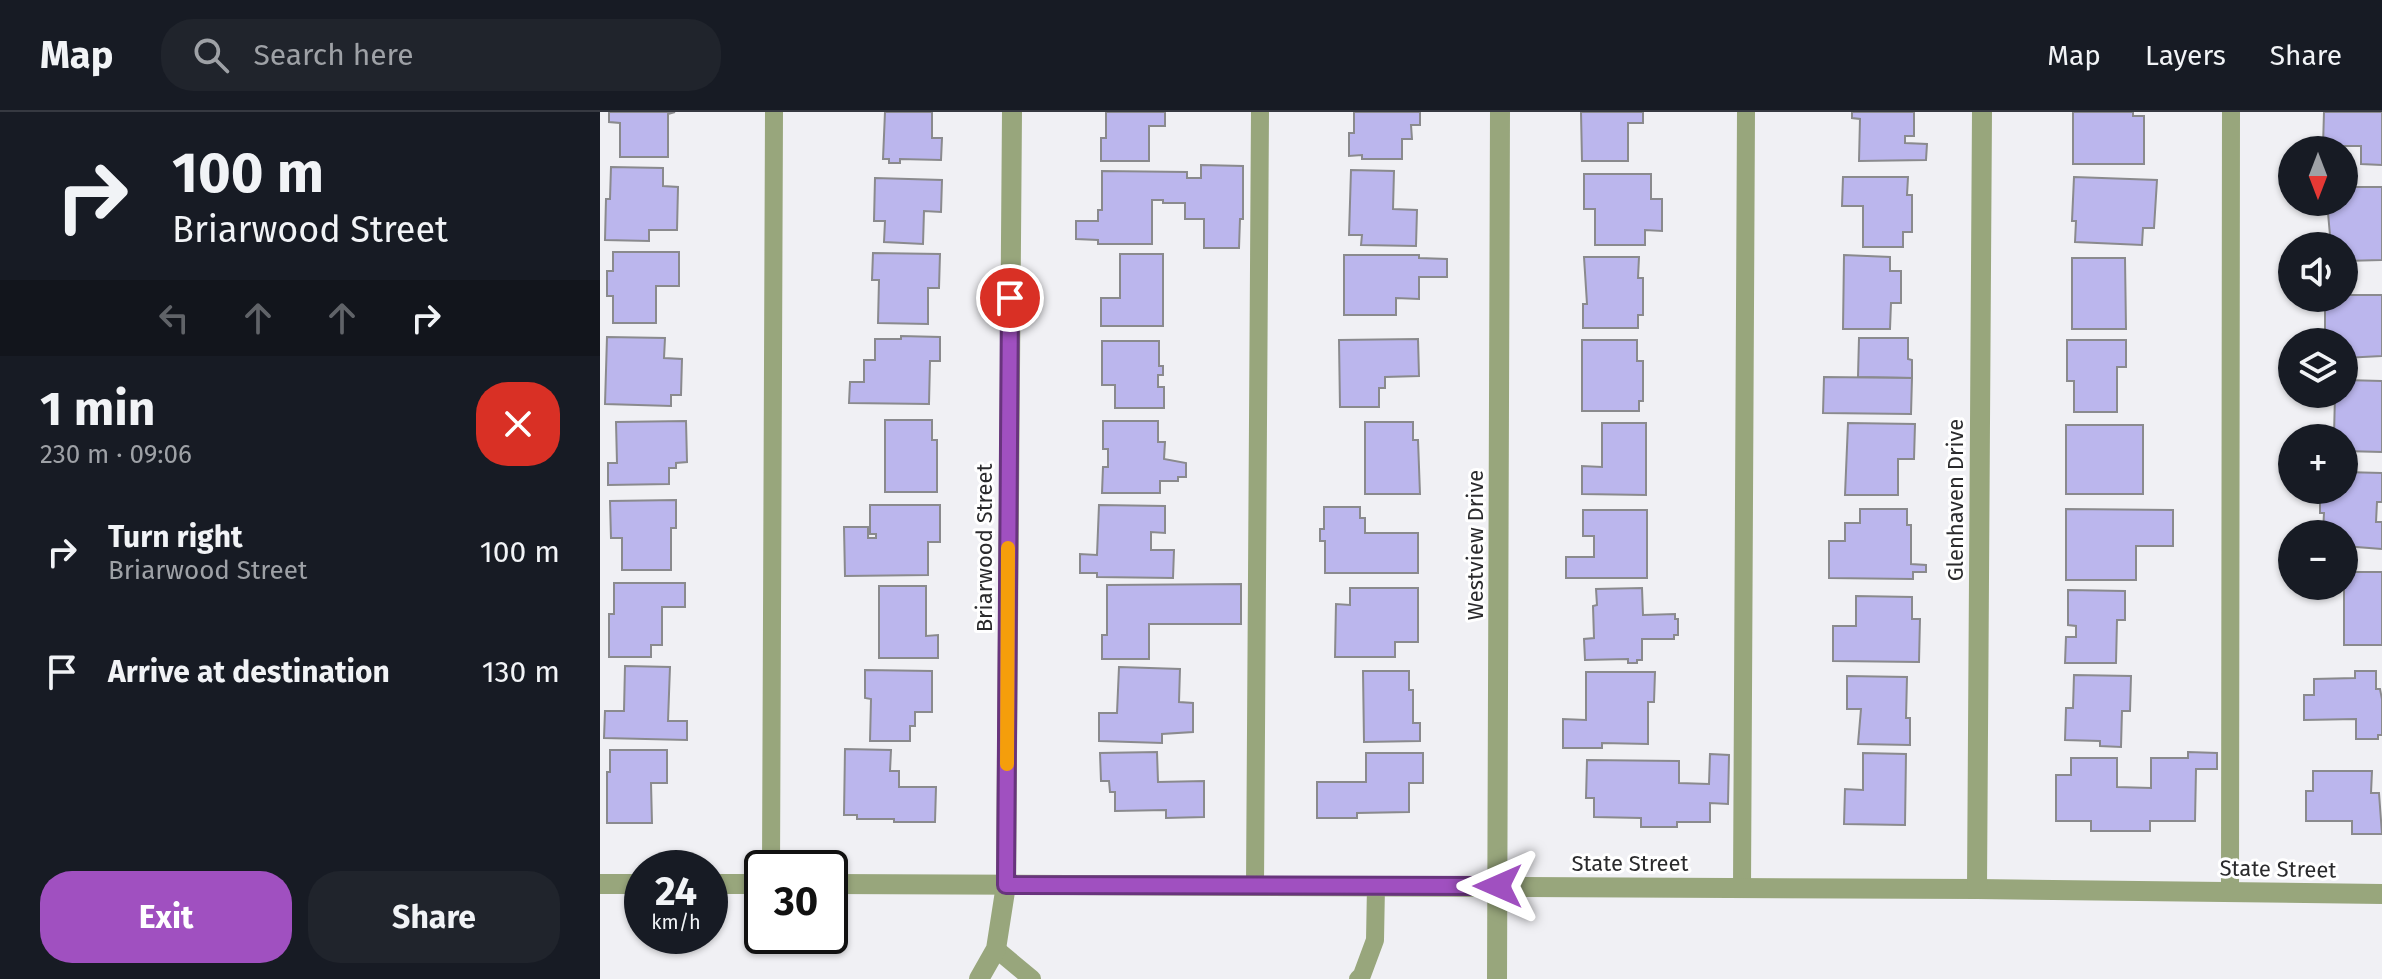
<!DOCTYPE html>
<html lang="en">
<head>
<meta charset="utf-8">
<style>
	body { margin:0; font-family:"Fira Sans",sans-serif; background:#20242c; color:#f1f3f6; height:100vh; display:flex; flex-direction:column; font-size:30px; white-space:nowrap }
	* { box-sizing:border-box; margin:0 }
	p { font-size:26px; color:#9ea1a6 }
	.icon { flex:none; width:44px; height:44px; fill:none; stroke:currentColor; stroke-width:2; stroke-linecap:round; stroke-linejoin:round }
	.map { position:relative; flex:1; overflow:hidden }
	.sheet { display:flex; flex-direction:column; background:#171b24; width:600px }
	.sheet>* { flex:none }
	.guide { background:#171b24; color:#f1f3f6; overflow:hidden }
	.needle { width:52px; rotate:180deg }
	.buttons { position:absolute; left:1678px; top:24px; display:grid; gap:16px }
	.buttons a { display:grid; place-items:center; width:80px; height:80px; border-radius:50%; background:#171b24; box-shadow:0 2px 6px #0004; font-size:40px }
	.speed { position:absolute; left:24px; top:738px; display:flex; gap:16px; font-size:40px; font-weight:700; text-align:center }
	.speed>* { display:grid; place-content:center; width:104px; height:104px; border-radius:50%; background:#171b24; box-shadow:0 2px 6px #0004; line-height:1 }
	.speed small { font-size:20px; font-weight:400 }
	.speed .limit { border:4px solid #111; border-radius:12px; background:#fff; color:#111 }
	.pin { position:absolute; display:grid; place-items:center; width:68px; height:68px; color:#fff; margin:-34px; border:4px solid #fff; border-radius:50%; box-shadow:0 2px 8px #0007 }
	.me { position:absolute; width:88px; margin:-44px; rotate:270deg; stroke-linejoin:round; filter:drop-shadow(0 0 6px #0008) }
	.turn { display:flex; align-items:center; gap:28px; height:168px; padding:0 40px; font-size:36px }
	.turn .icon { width:104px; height:104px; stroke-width:2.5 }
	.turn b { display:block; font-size:56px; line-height:68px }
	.lanes { display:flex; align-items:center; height:76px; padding:0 40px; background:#0003; justify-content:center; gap:40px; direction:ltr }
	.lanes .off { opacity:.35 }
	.round { display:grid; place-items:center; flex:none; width:84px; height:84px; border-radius:32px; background:#20242c }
	.overview { display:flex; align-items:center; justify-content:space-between; height:136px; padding:0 40px }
	h1 { font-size:48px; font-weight:700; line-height:60px }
	.action { display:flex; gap:16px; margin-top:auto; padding:16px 40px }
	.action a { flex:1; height:92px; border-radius:32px; background:#a050c0; color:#fff; font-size:32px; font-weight:700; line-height:92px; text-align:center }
	.action a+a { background:#20242c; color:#f1f3f6 }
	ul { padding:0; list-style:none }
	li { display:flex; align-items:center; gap:24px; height:120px; padding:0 40px }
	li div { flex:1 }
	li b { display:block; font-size:30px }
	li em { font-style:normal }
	header { display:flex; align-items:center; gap:48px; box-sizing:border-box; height:112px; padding:0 40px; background:#171b24; border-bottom:2px solid #363941 }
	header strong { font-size:38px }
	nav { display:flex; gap:44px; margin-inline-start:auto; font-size:28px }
	.search { width:560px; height:72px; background:#20242c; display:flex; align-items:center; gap:20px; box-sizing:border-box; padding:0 28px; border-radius:32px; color:#9ea1a6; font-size:30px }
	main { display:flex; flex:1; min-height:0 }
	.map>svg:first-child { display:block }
	.building { fill:#bbb6ed; stroke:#8a8a8d; stroke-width:2 }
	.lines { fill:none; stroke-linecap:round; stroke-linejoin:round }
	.service { stroke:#98a67c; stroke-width:18 }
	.minor { stroke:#98a67c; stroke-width:20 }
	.route-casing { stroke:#68347d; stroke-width:20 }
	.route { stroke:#a050c0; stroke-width:14 }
	.slow { stroke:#f59e0b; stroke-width:14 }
	.labels { text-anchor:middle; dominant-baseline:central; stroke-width:6; stroke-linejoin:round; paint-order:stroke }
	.street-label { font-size:22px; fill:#2a2a2c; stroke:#fff }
</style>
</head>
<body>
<header>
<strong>Map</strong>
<div class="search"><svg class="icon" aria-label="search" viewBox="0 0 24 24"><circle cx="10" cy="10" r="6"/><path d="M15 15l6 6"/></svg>Search here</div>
<nav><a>Map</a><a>Layers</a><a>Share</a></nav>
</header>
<main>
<section class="sheet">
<div class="guide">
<div class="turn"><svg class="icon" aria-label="right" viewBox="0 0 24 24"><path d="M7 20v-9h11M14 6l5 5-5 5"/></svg><div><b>100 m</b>Briarwood Street</div></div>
<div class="lanes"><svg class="icon off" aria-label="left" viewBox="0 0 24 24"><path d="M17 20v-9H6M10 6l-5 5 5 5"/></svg><svg class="icon off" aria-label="ahead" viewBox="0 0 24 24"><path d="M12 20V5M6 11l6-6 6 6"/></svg><svg class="icon off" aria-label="ahead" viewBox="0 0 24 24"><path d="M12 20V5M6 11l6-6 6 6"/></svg><svg class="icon" aria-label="right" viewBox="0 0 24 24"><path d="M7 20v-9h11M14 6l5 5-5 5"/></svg></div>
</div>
<div class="overview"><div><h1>1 min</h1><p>230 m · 09:06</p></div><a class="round" style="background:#d93025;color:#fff"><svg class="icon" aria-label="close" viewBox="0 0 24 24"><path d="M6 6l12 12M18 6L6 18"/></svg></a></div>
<ul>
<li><svg class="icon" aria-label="right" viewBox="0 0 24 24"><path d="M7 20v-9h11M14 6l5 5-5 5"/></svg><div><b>Turn right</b><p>Briarwood Street</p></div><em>100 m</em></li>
<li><svg class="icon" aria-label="arrive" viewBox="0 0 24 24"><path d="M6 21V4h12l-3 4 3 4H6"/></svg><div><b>Arrive at destination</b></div><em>130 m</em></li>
</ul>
<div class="action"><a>Exit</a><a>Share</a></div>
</section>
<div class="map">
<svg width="1782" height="867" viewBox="0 0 1782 867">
	<rect width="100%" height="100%" fill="#f0f0f4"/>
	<g class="building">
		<path d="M9 0H75L68 2V45H20V11L9 10Z"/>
		<path d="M285 0H332V26H342L341 48 300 47V51H289V47H283Z"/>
		<path d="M506 0H565V14H549V49H501V26H506Z"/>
		<path d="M754 0H820V13H811L812 27H802V47H762V43L749 44V21H754Z"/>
		<path d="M981 0H1043V11H1028V49H982Z"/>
		<path d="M1252 0H1314V24H1305V31L1327 32 1326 48 1259 49 1260 7 1252 6Z"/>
		<path d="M1473 0H1533V4H1544V52H1473Z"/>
		<path d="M1724 0H1782V53L1761 52V34H1723Z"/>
		<path d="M601 53 643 54V107H640L639 136H604V107H585V91H563V88H552V132H498V128L476 127V109H498V98H502V59L587 60V66H601Z"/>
		<path d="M11 55 63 56V74L78 75 77 118H49V129L5 128 6 87H10Z"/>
		<path d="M751 58 794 59 793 97 817 98 816 134 761 133 762 123H749Z"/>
		<path d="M984 62H1051V87H1062V119L1045 118V133H995V97H984Z"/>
		<path d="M1243 65H1308L1307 83H1312V120H1303V135H1263V94H1242Z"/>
		<path d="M1474 65 1557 68 1554 116H1543L1542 133 1475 130 1476 109H1472Z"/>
		<path d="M275 66 342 68 341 100 324 99 323 132 284 130 285 109H274Z"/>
		<path d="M1744 75H1782V148L1744 149V134H1731L1727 90H1744Z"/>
		<path d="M13 140H79V174H56V211H13V184H7V159H13Z"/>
		<path d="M273 141 340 142 339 176H328V212L278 211 279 168H272Z"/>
		<path d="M520 142H563V214H501V186H520Z"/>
		<path d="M744 143H819V146L847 147V165H819V187L796 186V203H744Z"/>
		<path d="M1244 143 1290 145V159H1301V191H1291L1290 217H1243Z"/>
		<path d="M984 145H1039L1038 166H1043V203H1038V216H983V192H987Z"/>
		<path d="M1472 146H1525L1526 217H1472Z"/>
		<path d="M1744 183H1782V244L1744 246V230H1725V189H1743Z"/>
		<path d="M301 224 340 225V249H330L329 292 249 291 250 270H264V248H275V227H301Z"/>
		<path d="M7 225 65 226 64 246 82 247 81 283H71V294L5 292Z"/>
		<path d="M1259 226H1308V247L1312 248V266L1258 265Z"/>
		<path d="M818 227 819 264 785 265V276H779V295H740L739 228Z"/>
		<path d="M982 228H1037V249H1043V289H1039V299H982Z"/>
		<path d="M1467 228H1526V255H1517V300H1474V269H1467Z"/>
		<path d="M502 229H559V254H563V263H558V275H564V296H515V273H502Z"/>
		<path d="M1224 265 1312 266 1311 302 1223 301Z"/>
		<path d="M1744 268 1782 269V340L1744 339V326L1734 324 1735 282H1744Z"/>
		<path d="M285 308H332V328H337V380H285Z"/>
		<path d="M86 309 87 350 76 351V356H69V372L8 373V351H17L16 310Z"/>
		<path d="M503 309H558V330H565L564 347 586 351V365H578V369H560V381H502L503 355H508V337H503Z"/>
		<path d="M765 310H813V328H818L820 382H765Z"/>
		<path d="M1002 311H1046V383L982 382V354L1002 355Z"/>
		<path d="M1248 311 1315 312 1314 347H1298V383H1245Z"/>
		<rect x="1466" y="313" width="77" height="69"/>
		<path d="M1744 360 1782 361V390H1777L1776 410H1782V437L1744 434V422L1723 420 1724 401H1720V378H1744Z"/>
		<path d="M76 388V416H71V458H22V426H11L10 389Z"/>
		<path d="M270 393H340V430H328V463L245 464 244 415H268V426H276V422H270Z"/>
		<path d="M499 393 565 394V421L551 420V438H574L573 466 497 465V461H480V442L497 443Z"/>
		<path d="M724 395H760V406H765V421H818V461H725V429H720V417H724Z"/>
		<path d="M1260 397H1307V413H1311V452L1326 453V460H1313V467L1229 466V429H1245V411H1260Z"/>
		<path d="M1466 397 1573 398V434H1536V468H1466Z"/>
		<path d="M983 398H1047V466H966V445H994V424H983Z"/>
		<rect x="1744" y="460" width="38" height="73"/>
		<path d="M14 471H85V495H62V533H51V545H9V502H14Z"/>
		<path d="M641 472V512H549V547H502V523H507V473Z"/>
		<path d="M279 474H326V524L338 523V546H279Z"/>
		<path d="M750 476H818V530H795V545H735L736 492 750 493Z"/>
		<path d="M1042 476 1043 503 1075 502V507H1078V523H1074V527H1042V548H1037V551H1028V547L985 548 984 527 994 526 993 494 997 493 996 477Z"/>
		<path d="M1468 478 1525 479V508H1517L1516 551H1465L1466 525H1476V514L1468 513Z"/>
		<path d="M1256 484 1312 485V507H1320L1319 550 1233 549V514H1256Z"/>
		<path d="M25 554 70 555 68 609H87V628L4 626 5 599H24Z"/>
		<path d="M519 555 580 557 579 590 593 591V620L562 622V631L499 629V601H517Z"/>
		<path d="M265 558 332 559V600H315V614H310V629H270L271 587 265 586Z"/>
		<path d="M763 559H809V578H813V611H820V629L764 630Z"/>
		<path d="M1755 559H1776V577H1780L1782 587V623H1778V627H1756V607L1704 608V583H1714V567L1755 566Z"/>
		<path d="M986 560H1055L1054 590H1048V632L1002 631V636H963V607L986 608Z"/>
		<path d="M1474 563 1531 564 1530 599H1522L1521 635 1500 634V629L1465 628 1466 596H1473Z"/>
		<path d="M1247 564 1307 565 1306 606H1310V633L1258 632 1261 597H1247Z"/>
		<path d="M245 637 291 638 290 659H299V675H336L335 710H294V707H257V703H244Z"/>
		<path d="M10 638H67V671H51L52 711H7V660H10Z"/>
		<path d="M557 640 558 670 604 669V705L566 706V698L515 699V680H510L509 669H501L500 641Z"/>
		<path d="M1588 640 1617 641V657H1596L1595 709H1550V719H1491V709H1456V663H1471V646H1517V675L1551 676V646H1588Z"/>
		<path d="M766 641H823V671H809V700L757 701V706H717V670H766Z"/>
		<path d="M1263 641 1306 642 1305 713 1244 712 1245 677 1263 678Z"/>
		<path d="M1110 642 1129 643 1128 692 1110 691V710H1077V715H1041V706L994 705V686H986L987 648 1079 649V671L1109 672Z"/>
		<path d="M1713 659H1772L1771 681H1779L1782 722H1752V709H1706V679H1713Z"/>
	</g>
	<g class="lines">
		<g class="service">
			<path d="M171 756 174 0"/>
			<path d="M655 774 660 0"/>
			<path d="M1142 776 1146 0"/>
			<path d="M1630 780 1631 0"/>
			<path d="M396 837 432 867"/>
			<path d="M758 867 762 863 775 828 776 774"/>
		</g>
		<g class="minor">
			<path d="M0 772H42"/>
			<path d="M110 772H162"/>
			<path d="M230 772 1377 777 1782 782"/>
			<path d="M1377 777 1382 0"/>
			<path d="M379 867 396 837 406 773 412 0"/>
			<path d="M897 867 900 0"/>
		</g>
	</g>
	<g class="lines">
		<defs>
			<path id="route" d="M410 186 406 773 898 774"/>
		</defs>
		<use href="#route" class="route-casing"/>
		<use href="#route" class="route"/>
		<path class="slow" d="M407 652 408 436"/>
	</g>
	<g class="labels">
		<g class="street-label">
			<text transform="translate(1355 388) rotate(-90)">Glenhaven Drive</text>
			<text transform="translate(875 433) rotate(-90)">Westview Drive</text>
			<text transform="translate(384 436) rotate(-90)">Briarwood Street</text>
			<text x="1030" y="751">State Street</text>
			<text transform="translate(1678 757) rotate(1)">State Street</text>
		</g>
	</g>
</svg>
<div class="buttons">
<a><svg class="needle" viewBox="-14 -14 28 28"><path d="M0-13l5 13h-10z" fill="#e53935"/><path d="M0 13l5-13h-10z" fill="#9ea1a6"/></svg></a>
<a><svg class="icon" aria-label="sound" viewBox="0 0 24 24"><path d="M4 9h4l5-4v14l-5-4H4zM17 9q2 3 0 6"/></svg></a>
<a><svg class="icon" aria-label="layers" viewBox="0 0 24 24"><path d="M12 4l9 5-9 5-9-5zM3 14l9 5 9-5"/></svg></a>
<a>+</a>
<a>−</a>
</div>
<div class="speed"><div>24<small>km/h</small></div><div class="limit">30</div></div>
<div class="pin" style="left:410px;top:186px;background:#d93025"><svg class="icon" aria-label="arrive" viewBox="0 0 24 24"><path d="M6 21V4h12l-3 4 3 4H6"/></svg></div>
<svg class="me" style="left:898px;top:774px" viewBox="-20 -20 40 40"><path d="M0-17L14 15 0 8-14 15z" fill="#a050c0" stroke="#fff" stroke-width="4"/></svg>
</div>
</main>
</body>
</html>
